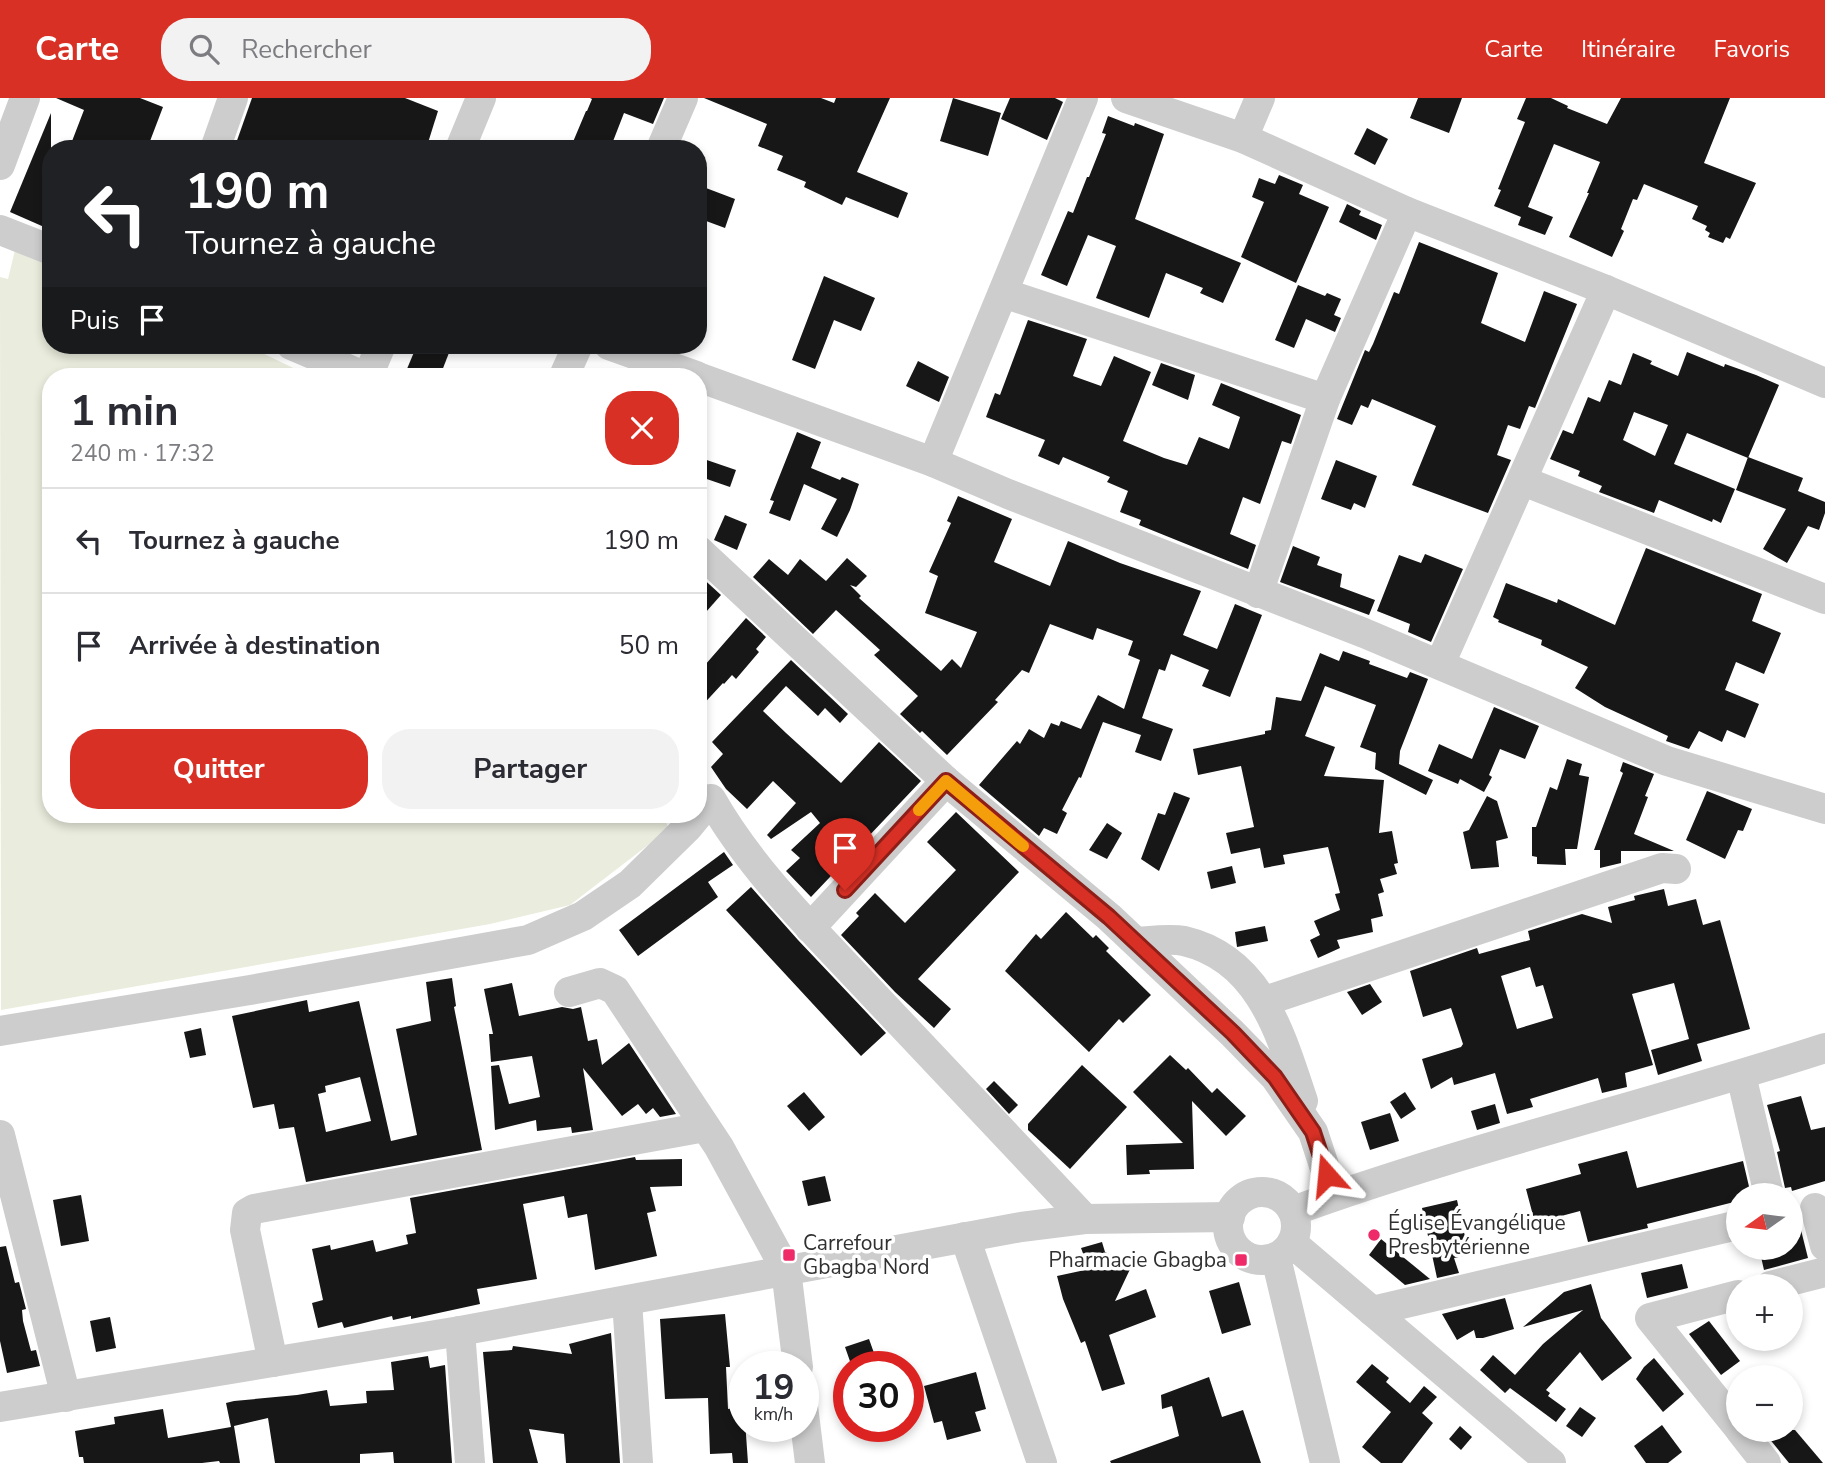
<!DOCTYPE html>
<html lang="fr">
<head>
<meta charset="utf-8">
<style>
	body { margin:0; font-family:"Nunito Sans",sans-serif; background:#f2f2f3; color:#2b2b33; height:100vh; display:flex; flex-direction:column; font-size:26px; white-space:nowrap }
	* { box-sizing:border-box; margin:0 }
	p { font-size:23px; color:#7c7c81 }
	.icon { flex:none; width:38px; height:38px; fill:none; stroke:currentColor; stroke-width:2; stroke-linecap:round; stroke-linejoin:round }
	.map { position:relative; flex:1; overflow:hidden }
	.sheet { position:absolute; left:42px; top:270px; width:665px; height:455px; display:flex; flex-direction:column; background:#fff; border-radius:28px; box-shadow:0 4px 10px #0003 }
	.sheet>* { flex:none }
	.guide { position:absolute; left:42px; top:42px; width:665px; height:214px; border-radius:28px; box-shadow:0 4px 10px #0003; background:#202124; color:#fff; overflow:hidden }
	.needle { width:46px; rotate:256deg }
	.buttons { position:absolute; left:1726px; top:1085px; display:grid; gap:14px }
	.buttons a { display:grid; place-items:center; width:77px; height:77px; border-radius:50%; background:#fff; box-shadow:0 4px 10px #0003; font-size:35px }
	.speed { position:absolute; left:728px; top:1253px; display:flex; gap:14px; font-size:35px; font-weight:700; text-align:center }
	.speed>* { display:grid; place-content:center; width:91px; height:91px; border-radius:50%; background:#fff; box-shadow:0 4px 10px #0003; line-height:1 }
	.speed small { font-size:18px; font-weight:400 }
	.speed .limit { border:10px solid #d22; background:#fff; color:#111 }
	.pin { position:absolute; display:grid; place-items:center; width:60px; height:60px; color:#fff; margin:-72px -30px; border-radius:50% 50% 50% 0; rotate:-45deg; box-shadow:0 0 7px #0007 }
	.pin .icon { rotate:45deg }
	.me { position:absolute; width:77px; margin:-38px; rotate:342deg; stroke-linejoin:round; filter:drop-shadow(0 0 5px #0008) }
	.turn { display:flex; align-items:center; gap:24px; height:147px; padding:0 28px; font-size:32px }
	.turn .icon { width:91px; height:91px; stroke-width:2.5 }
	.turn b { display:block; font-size:49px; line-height:60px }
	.then { display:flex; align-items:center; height:66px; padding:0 28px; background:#0003; gap:14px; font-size:26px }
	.round { display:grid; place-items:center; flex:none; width:74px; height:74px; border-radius:28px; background:#f2f2f3 }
	.overview { display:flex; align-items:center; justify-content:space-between; height:119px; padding:0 28px }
	h1 { font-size:42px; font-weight:700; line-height:52px }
	.button { display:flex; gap:14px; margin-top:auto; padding:14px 28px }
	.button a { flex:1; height:80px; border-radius:28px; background:#d93025; color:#fff; font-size:28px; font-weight:700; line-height:80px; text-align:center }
	.button a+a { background:#f2f2f3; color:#2b2b33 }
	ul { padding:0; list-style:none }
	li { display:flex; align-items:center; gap:21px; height:105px; padding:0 28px; border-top:2px solid #e1e1e2 }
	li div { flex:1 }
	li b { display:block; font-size:26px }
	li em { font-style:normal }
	header { display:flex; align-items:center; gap:42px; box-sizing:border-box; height:98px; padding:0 35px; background:#d93025; color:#fff }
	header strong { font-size:33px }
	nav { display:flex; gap:38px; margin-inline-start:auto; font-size:24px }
	.search { width:490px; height:63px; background:#f2f2f3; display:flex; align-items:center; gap:18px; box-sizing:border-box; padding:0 24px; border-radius:28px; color:#7c7c81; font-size:26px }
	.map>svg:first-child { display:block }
	.green { fill:#eaeddd }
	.building { fill:#171717; fill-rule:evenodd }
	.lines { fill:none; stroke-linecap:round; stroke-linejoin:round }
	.minor { stroke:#cdcdcd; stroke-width:30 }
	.route-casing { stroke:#8d1f18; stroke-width:18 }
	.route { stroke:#d93025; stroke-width:12 }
	.slow { stroke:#f59e0b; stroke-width:12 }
	.poi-dot { fill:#ee2a68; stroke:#fff; stroke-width:2.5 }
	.labels { text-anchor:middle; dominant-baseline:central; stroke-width:7; stroke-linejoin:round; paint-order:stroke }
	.poi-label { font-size:21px; fill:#303030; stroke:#fff; text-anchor:start }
</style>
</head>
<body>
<header>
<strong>Carte</strong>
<div class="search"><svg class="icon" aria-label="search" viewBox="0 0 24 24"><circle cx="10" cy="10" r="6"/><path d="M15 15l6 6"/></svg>Rechercher</div>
<nav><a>Carte</a><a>Itinéraire</a><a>Favoris</a></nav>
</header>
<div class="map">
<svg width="1825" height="1365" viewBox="0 0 1825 1365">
	<rect width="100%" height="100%" fill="#fff"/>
	<path class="green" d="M15 152 51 166V247H246L310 278H51V716H662L669 731 570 807 490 826 1 912 0 179 8 181Z"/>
	<g class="building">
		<path d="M56 0H140L163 9 147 51H69L84 12Z"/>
		<path d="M252 0H405L438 13 426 51H234Z"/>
		<path d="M590 0H664L653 26 624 15 610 51H570L586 13H587L592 1Z"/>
		<path d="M704 0H821L834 5 836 0H890L857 74 908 95 898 120 846 99 842 107 804 89 806 84 777 72 783 58 758 48 767 26Z"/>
		<path d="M953 0 1001 15 988 58 940 43Z"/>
		<path d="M1010 0H1055L1063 4 1047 42 1001 21Z"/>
		<path d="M1418 0H1462L1449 35 1410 20Z"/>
		<path d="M1526 0H1551L1568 8 1567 10 1607 26 1621 0H1730L1704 65 1756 85 1730 141 1726 139 1723 145 1708 139 1710 135 1705 132 1707 128 1692 121 1698 108 1644 86 1637 102 1633 101 1621 131 1624 133 1612 159 1569 139 1589 95H1587L1600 64 1554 46 1528 109 1553 119 1545 137 1518 127 1521 119 1494 108 1501 92 1498 91 1525 24 1517 21Z"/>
		<path d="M51 15V132L10 114Z"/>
		<path d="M1108 18 1134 28 1135 25 1164 36 1135 121 1241 165 1223 205 1200 195 1203 190 1166 175 1149 220 1096 200 1116 148 1088 137 1067 188 1041 177 1068 113 1073 115 1087 79H1089L1106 36 1102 35Z"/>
		<path d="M1367 30 1388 41 1375 67 1354 56Z"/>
		<path d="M1279 77 1303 87 1299 96 1329 109 1296 185 1241 159 1264 104 1252 99 1259 80 1275 86Z"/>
		<path d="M698 87 735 101 725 130 698 120Z"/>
		<path d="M1347 106 1361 113 1359 117 1382 127 1376 142 1339 124Z"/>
		<path d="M1419 144 1498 175 1481 225 1525 244 1544 193 1577 206 1535 310 1529 308 1520 331 1508 327 1497 357 1511 362 1488 415 1412 387 1436 328 1372 301 1368 310 1361 307 1352 327 1337 321 1365 252 1369 254 1373 246 1394 194 1399 196Z"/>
		<path d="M824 178 875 200 861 233 834 222 815 271 792 262Z"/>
		<path d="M1298 187 1325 198 1327 195 1341 201 1334 217 1341 220 1335 234 1306 221 1294 250 1275 242Z"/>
		<path d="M1028 222 1087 241 1073 278 1101 288 1114 258 1151 274 1123 343 1164 360 1187 367 1199 339 1229 351 1240 319 1212 307 1221 285 1301 317 1291 346 1282 343 1260 406 1243 399 1230 436 1256 447 1248 471 1139 427 1141 422 1120 414 1128 393 1107 384 1110 379 1063 359 1059 367 1038 358 1045 342 986 319 995 295 1000 297Z"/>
		<path d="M417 247H452L440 278H404Z"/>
		<path d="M1687 254 1724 269 1725 266 1756 277 1779 287 1748 360 1687 335 1674 366 1735 391 1721 425 1713 421 1712 424 1659 402 1654 415 1599 394 1602 388 1578 378 1580 373 1550 361 1563 332 1573 336 1588 299 1600 304 1609 282 1621 287 1633 255 1652 263 1650 266 1678 278ZM1634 314 1668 327 1655 358 1623 342Z"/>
		<path d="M918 263 949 279 939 304 906 288Z"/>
		<path d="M1161 265 1195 277 1188 302 1152 287Z"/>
		<path d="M797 334 821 344 811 370 840 382 842 379 859 386 850 412 837 439 821 431 837 401 804 386 790 423 769 415 774 403 770 402Z"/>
		<path d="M698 359 736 372 730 389 698 378Z"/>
		<path d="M1748 359 1803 380 1798 393 1825 404V415L1819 432 1808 428 1787 465 1763 451 1786 411 1736 392Z"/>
		<path d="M1336 362 1377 378 1365 410 1354 405 1351 412 1321 401Z"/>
		<path d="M958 398 1012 421 994 464 1050 488 1068 443 1120 465 1201 493 1183 537 1217 551 1235 506 1262 517 1230 599 1202 588 1209 572 1171 556 1165 573 1159 571 1142 620 1173 631 1161 663 1135 654 1141 637 1103 624 1081 680 1079 679 1062 712 1067 715 1057 736 1044 730 1039 738 979 687 1017 643 1020 646 1029 631 1044 640 1051 625 1059 628 1061 623 1081 631 1098 597 1124 611 1140 562 1128 557 1133 543 1097 530 1093 542 1050 526 1029 575 1022 572 995 602 998 604 947 657 922 633 920 635 900 616 918 598 874 557 880 552 836 512 813 536 753 479 769 461 788 477 800 461 826 483 847 460 867 478 856 489 850 487 861 498 859 500 941 573 952 561 961 570 977 534 925 515 938 478 929 474 951 425 947 423Z"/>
		<path d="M725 417 747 426 737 452 714 442Z"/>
		<path d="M1293 448 1320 459 1317 467 1342 476 1340 489 1375 502 1369 517 1280 484Z"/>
		<path d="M1646 450 1762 496 1752 523 1781 535 1764 576 1736 564 1725 592 1759 606 1745 640 1727 632 1722 644 1699 633 1689 651 1666 643 1668 638 1605 609 1575 590 1588 569 1541 547 1542 542 1498 524 1499 522 1493 519 1506 485 1557 505 1558 501 1615 527Z"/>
		<path d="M1425 456 1463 471 1431 544 1408 534 1410 526 1377 513 1399 457 1421 465Z"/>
		<path d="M698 476 721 497 698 523Z"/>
		<path d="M746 520 766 539 756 551 759 554 736 581 732 577 724 586 723 585 698 612V575Z"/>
		<path d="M1343 553 1370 563 1369 566 1407 580 1410 574 1428 581 1400 653 1399 666 1433 682 1426 697 1375 671 1376 655 1360 649 1376 607 1325 588 1305 638 1335 649 1324 678 1384 682 1379 735 1392 733 1398 765 1394 766 1397 776 1380 781 1384 794 1378 796 1383 818 1371 821 1373 834 1337 842 1340 850 1318 860 1310 842 1320 837 1314 823 1340 812 1335 796 1340 795 1328 749 1283 757 1285 766 1264 770 1260 750 1231 756 1226 735 1254 729 1241 668 1198 677 1193 651 1265 636V633L1271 632 1276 599 1301 603 1320 555 1339 563Z"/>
		<path d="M791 562 848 616 840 625 825 610 818 618 786 588 763 613 786 635 841 685 879 644 921 683 811 799 786 773 800 760 791 752 820 725 811 714 771 741 767 737 796 705 773 683 747 711 726 691 711 669 723 656 712 644Z"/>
		<path d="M1494 609 1539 628 1525 661 1500 651 1489 677 1492 679 1484 694 1460 681 1458 686 1428 673 1439 646 1472 661Z"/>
		<path d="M1567 661 1582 666 1579 677 1589 679 1577 751H1565L1566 767 1537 766V759L1532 758V729H1536L1550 689 1557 692Z"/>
		<path d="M1623 664 1654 676 1645 698 1648 699 1634 736 1674 753H1621V765L1600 770V752H1594L1623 675 1620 673Z"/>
		<path d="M1707 693 1752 711 1743 733 1738 732 1725 761 1686 742Z"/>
		<path d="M1174 694 1190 700 1159 773 1141 761 1158 715 1165 717Z"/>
		<path d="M1487 698 1497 703 1508 740 1496 743 1499 769 1471 771 1463 734 1469 732Z"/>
		<path d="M956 714 1019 774 918 881 951 911 934 930 895 894 841 837 859 818 856 815 875 795 905 825 956 772 927 744Z"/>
		<path d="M1107 725 1122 735 1107 761 1089 752Z"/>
		<path d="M724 754 733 767 708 784 718 799 638 858 619 832Z"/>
		<path d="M1232 768 1236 785 1211 791 1207 774Z"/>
		<path d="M751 789 798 842 886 935 861 958 726 812Z"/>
		<path d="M1664 791 1668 808 1696 801 1703 827 1720 822 1750 931 1697 946 1702 963 1658 977 1651 952 1689 941 1674 885 1632 896 1653 967 1625 975 1627 989 1602 995 1598 980 1530 1001 1533 1009 1507 1016 1495 975 1454 987 1452 979 1431 991 1422 961 1461 949 1463 946 1451 910 1423 919 1410 873 1477 850 1479 856 1530 842 1528 833 1582 816 1612 825 1608 809 1635 802 1634 798ZM1530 869 1536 889 1543 887 1553 920 1517 931 1501 878Z"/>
		<path d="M1066 814 1093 840 1096 837 1109 850 1106 853 1151 897 1123 925 1119 921 1089 954 1005 873 1036 836 1041 841Z"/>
		<path d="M1265 828 1268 843 1237 849 1235 834Z"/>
		<path d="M452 880 456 908 454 909 482 1052 306 1084 294 1029 279 1031 274 1006 253 1010 232 918 307 902 309 914 359 903 391 1043 417 1037 396 931 431 923 426 884ZM360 979 371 1023 326 1034 318 996 326 994 325 988Z"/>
		<path d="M512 885 519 918 562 909 573 911 581 909 588 943 597 941 602 967 629 945 676 1016 660 1019 653 1010 646 1016 638 1006 622 1018 583 970 593 1032 572 1035 571 1029 537 1033 536 1022 495 1032 491 968 499 967 509 1006 540 999 532 958 491 964 489 936H493L484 891Z"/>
		<path d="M1370 886 1382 904 1362 917 1347 894Z"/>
		<path d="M201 930 206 957 190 960 184 934Z"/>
		<path d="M1170 957 1186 972 1188 970 1212 995 1217 990 1246 1018 1226 1038 1192 1003 1194 1071 1149 1072 1150 1076 1127 1077 1126 1047 1183 1045 1133 994Z"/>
		<path d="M1082 967 1127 1009 1070 1071 1028 1032V1026Z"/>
		<path d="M994 983 1018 1007 1009 1016 986 991Z"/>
		<path d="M804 994 825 1019 809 1033 787 1008Z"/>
		<path d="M1405 994 1416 1011 1401 1021 1390 1004Z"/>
		<path d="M1801 998 1811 1032 1825 1029V1083L1792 1093 1791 1089 1785 1090 1777 1054 1780 1053 1767 1007Z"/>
		<path d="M1495 1006 1500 1025 1477 1032 1471 1013Z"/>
		<path d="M1390 1015 1399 1043 1370 1052 1361 1024Z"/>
		<path d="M1627 1053 1637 1090 1743 1063 1751 1097H1738V1103L1647 1126 1648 1130 1588 1144 1580 1113 1535 1125 1526 1091 1581 1076 1578 1066Z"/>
		<path d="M635 1059 636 1062 682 1061V1088L650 1089 656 1113 647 1115 657 1158 595 1172 587 1116 568 1120 564 1098 523 1106 537 1181 477 1191 480 1206 411 1221V1218L393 1222 392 1218 344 1230 342 1224 318 1230 312 1205 323 1202 312 1151 330 1147 331 1152 373 1142 376 1154 408 1146 406 1137 416 1135 410 1100Z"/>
		<path d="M825 1078 831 1103 808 1108 802 1083Z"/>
		<path d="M81 1097 89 1143 61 1148 53 1102Z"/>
		<path d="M1457 1102 1469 1157 1454 1160 1459 1175 1437 1180 1422 1110Z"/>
		<path d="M1796 1112 1808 1160 1764 1172 1759 1150H1790V1113Z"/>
		<path d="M1381 1141 1430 1181 1405 1187 1369 1157Z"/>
		<path d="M1102 1144 1105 1154 1132 1167 1115 1203 1146 1191 1156 1219 1109 1237 1125 1286 1102 1293 1085 1243 1081 1245 1063 1201 1057 1178 1085 1172 1080 1159 1084 1158 1081 1150Z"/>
		<path d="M6 1148 15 1185 19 1184 26 1211 22 1212 23 1223 31 1253 36 1252 40 1268 7 1275 0 1243V1149Z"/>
		<path d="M1682 1166 1688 1190 1647 1200 1641 1175Z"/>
		<path d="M1239 1184 1251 1227 1222 1236 1209 1193Z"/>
		<path d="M1591 1186 1601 1220 1632 1260 1602 1283 1580 1254 1546 1292 1550 1295 1548 1298 1566 1311 1556 1324 1510 1290 1505 1295 1480 1272 1493 1257 1515 1277 1543 1246 1583 1212 1523 1229 1564 1194Z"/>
		<path d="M1505 1200 1514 1231 1483 1240H1476L1474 1232 1457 1242 1442 1216Z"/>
		<path d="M725 1216 730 1269H726L728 1311 744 1308 748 1365H733L732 1355 710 1356 708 1300 665 1301 660 1221Z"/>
		<path d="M110 1219 116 1250 96 1254 90 1223Z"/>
		<path d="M1709 1223 1740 1263 1721 1277 1689 1236Z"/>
		<path d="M611 1235 620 1365H566L564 1336 529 1331 538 1365H493L483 1254 512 1252 513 1248 572 1256 569 1246Z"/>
		<path d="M869 1241 879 1269H852L845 1249Z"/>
		<path d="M428 1258 430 1270 445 1267 452 1365H394L393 1354 360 1356V1365H275L268 1320 234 1328 240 1365H220L219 1363 202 1365H84L83 1359H79L75 1333 115 1326 114 1319 163 1311 168 1340 231 1329 226 1305 234 1303 297 1297 327 1292 330 1308 367 1305 366 1293 394 1292 391 1264Z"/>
		<path d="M1654 1260 1684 1296 1663 1314 1636 1281 1644 1269Z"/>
		<path d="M1372 1266 1389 1280 1386 1284 1410 1305 1424 1288 1437 1299 1422 1315 1433 1325 1402 1365H1381L1362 1349 1391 1314 1356 1284Z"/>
		<path d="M976 1274 986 1311 975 1314 981 1333 947 1342 942 1323 934 1325 924 1288Z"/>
		<path d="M1209 1279 1222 1319 1243 1312 1261 1365H1111L1110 1363 1179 1338 1172 1308 1162 1311 1161 1297Z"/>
		<path d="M1580 1309 1596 1320 1582 1339 1566 1328Z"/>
		<path d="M1662 1327 1682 1354 1668 1365H1646L1634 1348Z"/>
		<path d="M1460 1328 1472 1339 1461 1352 1449 1341Z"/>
		<path d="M1777 1332H1795L1823 1365H1789L1768 1339Z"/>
	</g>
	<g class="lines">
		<g class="minor">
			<path d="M1126 0 1243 40 1407 114 1606 192 1825 285"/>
			<path d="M1243 40 1260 0"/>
			<path d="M215 51 233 0"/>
			<path d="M460 51 481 0"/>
			<path d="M661 51 683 0"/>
			<path d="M0 67 25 0"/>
			<path d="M0 132 51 152"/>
			<path d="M1003 195 1325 301"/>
			<path d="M291 247 364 278"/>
			<path d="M609 247 696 278"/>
			<path d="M368 278 381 247"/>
			<path d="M564 278 578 247"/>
			<path d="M698 279 933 364 1008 396 1364 535 1667 663 1825 711"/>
			<path d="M933 364 1083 0"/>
			<path d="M1523 383 1825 501"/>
			<path d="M698 452 946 683 1109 819 1232 935 1275 979 1313 1034 1334 1098"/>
			<path d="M1258 495 1325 301 1407 114"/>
			<path d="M1440 566 1606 192"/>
			<path d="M810 830 946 683"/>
			<path d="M1136 844C1151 843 1170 840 1184 843 1261 861 1281 938 1303 1003"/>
			<path d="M569 894 600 885 615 892 719 1049 786 1172 798 1269"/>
			<path d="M1265 903 1662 770 1676 771"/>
			<path d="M0 933 250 892 528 842 583 818 630 786 688 729 711 701C752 773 813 832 870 893 941 969 1013 1045 1085 1121"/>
			<path d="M1741 977 1769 1097"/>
			<path d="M0 1037 66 1299"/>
			<circle cx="1262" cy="1128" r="34"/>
			<path d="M1815 1110 1825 1148"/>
			<path d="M1293 1113C1467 1050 1649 1007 1825 950"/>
			<path d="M965 1139 1042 1365"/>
			<path d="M1292 1145 1551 1365"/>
			<path d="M1276 1160 1325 1365"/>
			<path d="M1770 1188 1825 1174"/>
			<path d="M1738 1197 1650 1220 1738 1329"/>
			<path d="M627 1203 638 1365"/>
			<path d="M1372 1213 1738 1127"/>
			<path d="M460 1233 470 1365"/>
			<path d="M273 1264 245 1132 247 1115 254 1111 705 1029"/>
			<path d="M803 1308 810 1365"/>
			<path d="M0 1309 460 1233 1021 1129 1085 1121 1230 1119"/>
			<path d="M1740 1332 1766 1365"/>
		</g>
	</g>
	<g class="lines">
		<defs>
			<path id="route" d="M845 792 946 683 1109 819 1233 935 1275 979 1313 1034 1327 1077"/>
		</defs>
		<use href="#route" class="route-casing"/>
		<use href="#route" class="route"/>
		<path class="slow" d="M919 712 946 683 1023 748"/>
	</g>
	<g class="poi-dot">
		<circle cx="1374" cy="1137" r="7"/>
		<rect x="782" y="1150" width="14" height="14" rx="3.5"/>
		<rect x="1234" y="1155" width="14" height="14" rx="3.5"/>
	</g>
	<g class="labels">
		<g class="poi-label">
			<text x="1388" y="1125">Église Évangélique<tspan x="1388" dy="24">Presbytérienne</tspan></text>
			<text x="803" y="1145">Carrefour<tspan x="803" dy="24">Gbagba Nord</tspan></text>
			<text x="1227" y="1162" text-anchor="end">Pharmacie Gbagba</text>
		</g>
	</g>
</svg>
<div class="buttons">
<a><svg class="needle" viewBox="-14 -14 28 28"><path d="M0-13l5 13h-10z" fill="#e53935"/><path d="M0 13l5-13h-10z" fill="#7c7c81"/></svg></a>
<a>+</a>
<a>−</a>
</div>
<div class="speed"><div>19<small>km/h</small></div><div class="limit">30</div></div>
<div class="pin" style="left:845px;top:792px;background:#d93025"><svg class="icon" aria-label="arrive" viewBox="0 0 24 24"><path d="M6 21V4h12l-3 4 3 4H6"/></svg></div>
<svg class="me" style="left:1327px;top:1077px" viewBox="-20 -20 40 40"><path d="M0-17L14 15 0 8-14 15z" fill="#d93025" stroke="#fff" stroke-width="4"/></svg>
<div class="guide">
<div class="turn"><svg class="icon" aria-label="left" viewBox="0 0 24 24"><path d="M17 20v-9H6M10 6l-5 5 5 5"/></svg><div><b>190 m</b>Tournez à gauche</div></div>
<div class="then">Puis<svg class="icon" aria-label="arrive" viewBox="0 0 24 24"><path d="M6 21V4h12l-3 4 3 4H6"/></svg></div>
</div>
<section class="sheet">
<div class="overview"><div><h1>1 min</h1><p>240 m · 17:32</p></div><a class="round" style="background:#d93025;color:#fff"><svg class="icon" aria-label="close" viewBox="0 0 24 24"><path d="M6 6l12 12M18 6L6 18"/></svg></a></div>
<ul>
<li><svg class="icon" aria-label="left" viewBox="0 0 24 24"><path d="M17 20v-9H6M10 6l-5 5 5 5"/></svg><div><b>Tournez à gauche</b></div><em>190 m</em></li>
<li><svg class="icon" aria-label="arrive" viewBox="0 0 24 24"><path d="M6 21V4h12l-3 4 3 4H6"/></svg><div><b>Arrivée à destination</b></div><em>50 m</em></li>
</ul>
<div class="button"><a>Quitter</a><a>Partager</a></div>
</section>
</div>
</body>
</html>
